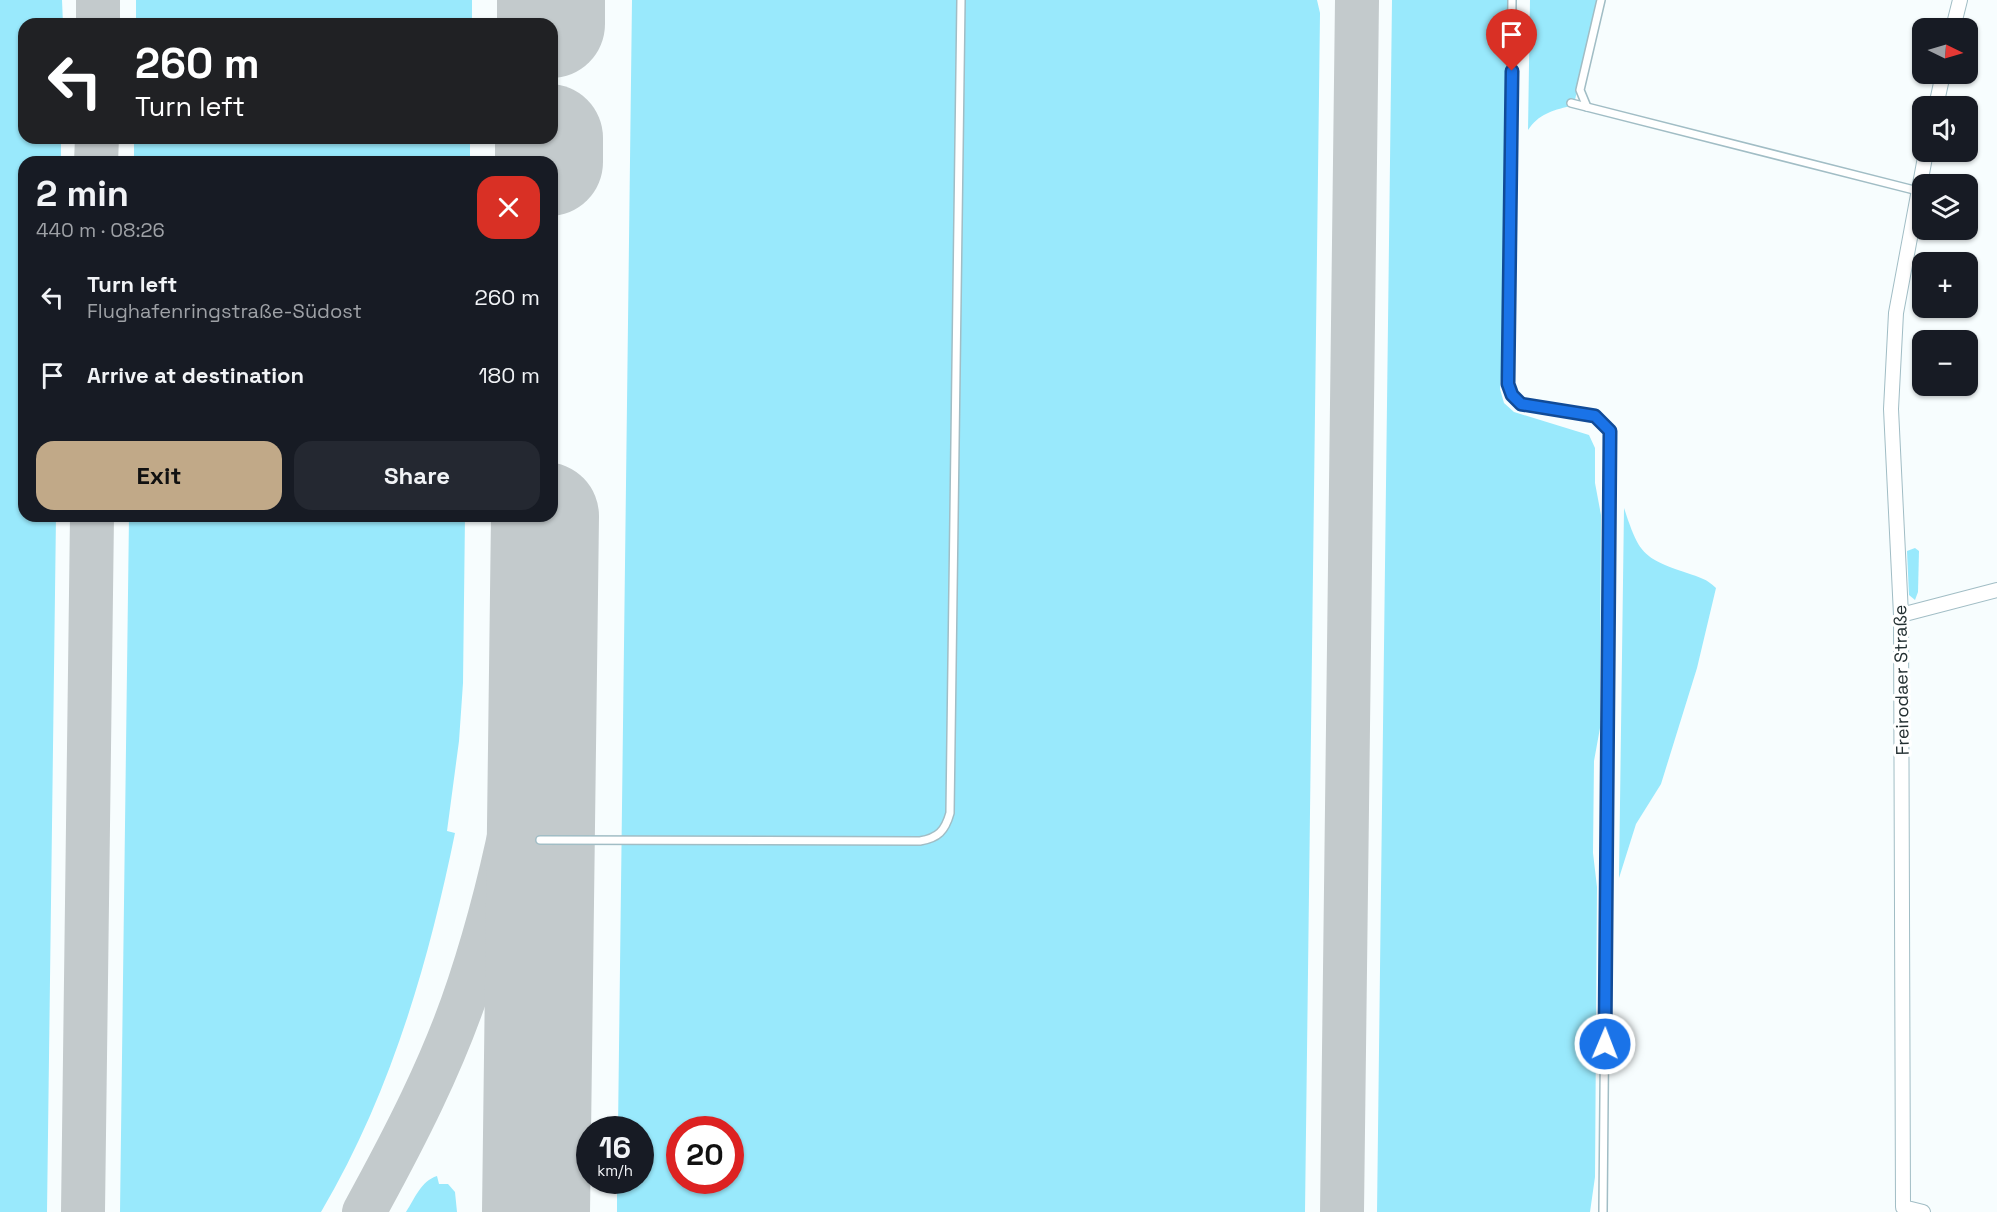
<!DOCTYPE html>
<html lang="en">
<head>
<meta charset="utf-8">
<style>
	body { margin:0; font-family:"Space Grotesk",sans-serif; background:#242831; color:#f1f3f6; height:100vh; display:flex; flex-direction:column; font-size:22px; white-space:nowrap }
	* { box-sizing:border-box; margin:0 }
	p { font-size:20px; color:#9ea1a6 }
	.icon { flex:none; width:33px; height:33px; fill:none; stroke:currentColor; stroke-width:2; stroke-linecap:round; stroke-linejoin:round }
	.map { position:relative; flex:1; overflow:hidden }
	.side { position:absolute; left:18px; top:156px; width:540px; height:366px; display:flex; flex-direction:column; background:#171b24; border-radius:18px; box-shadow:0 2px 4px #0004 }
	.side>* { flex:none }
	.banner { position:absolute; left:18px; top:18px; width:540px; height:126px; border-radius:18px; box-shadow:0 2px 4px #0004; background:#202124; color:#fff; overflow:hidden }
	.needle { width:39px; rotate:95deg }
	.controls { position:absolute; left:1912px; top:18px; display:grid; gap:12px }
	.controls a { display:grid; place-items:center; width:66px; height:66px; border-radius:12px; background:#171b24; box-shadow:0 2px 4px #0004; font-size:30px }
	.speed { position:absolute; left:576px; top:1116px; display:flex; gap:12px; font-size:30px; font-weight:700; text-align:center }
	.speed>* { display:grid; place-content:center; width:78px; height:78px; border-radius:50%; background:#171b24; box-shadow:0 2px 4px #0004; line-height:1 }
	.speed small { font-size:15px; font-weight:400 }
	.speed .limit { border:9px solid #d22; background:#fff; color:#111 }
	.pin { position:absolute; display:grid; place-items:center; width:51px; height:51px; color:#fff; margin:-62px -26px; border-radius:50% 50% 50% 0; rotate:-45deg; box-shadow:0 0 6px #0007 }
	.pin .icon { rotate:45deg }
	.me { position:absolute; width:66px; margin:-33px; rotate:1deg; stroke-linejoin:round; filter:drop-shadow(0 0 4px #0008) }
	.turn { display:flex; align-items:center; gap:21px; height:126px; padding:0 18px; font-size:27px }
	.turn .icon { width:78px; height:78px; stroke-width:2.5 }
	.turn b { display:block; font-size:42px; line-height:51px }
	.round { display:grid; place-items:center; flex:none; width:63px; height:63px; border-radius:18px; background:#242831 }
	.overview { display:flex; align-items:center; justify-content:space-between; height:102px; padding:0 18px }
	h1 { font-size:36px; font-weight:800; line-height:45px }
	.cta { display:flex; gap:12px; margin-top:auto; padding:12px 18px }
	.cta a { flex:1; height:69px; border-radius:18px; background:#c1a988; color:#111; font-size:24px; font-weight:800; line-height:69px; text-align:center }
	.cta a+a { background:#242831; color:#f1f3f6 }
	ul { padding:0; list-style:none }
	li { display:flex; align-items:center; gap:18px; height:78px; padding:0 18px }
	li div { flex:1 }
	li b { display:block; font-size:22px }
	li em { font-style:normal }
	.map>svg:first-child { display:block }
	.green { fill:#99e9fc; fill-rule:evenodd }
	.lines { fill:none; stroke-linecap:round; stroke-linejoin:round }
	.taxiway { stroke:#c3cacc; stroke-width:44 }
	.runway { stroke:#c3cacc; stroke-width:108 }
	.lane-casing { stroke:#a1bdc5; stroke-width:10 }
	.street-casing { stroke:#a1bdc5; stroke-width:16 }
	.lane { stroke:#fff; stroke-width:7 }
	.street { stroke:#fff; stroke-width:14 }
	.route-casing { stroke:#114b97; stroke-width:15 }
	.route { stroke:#1a73e8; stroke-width:10 }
	.labels { text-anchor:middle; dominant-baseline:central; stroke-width:6; stroke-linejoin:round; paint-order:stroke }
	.street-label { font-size:18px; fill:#232f31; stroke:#fff }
</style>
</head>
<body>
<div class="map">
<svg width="1997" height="1212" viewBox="0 0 1997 1212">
	<rect width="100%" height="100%" fill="#f7fdfe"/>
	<g class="green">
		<path d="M0 0H62L63 24H24V138H61V162H24V516H56L47 1212H0Z"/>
		<rect x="136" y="0" width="336" height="24"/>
		<path d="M632 0H1317L1320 13 1305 1212H617V1181L640 1180V1130L618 1129ZM680 1130H730V1180H680Z"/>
		<path d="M1392 0H1510L1505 325 1500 389 1504 403 1514 412 1589 435 1595 448V483L1601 515 1600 728 1594 761 1593 853 1597 887 1595 1177 1590 1212H1377Z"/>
		<path d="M1530 0H1597L1575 100 1572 99 1570 106C1551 111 1539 114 1528 130Z"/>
		<rect x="134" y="138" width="336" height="24"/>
		<path d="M1624 508C1639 553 1642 558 1687 573 1699 577 1707 579 1716 588L1697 668 1661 784 1636 824 1619 878Z"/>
		<path d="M129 516H465L463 683 459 741 447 831 455 833C428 965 390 1095 321 1212H120Z"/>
		<path d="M1915 548 1919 551 1918 592 1915 600 1909 595 1907 551Z"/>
		<path d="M437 1176 439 1184H448L455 1192 457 1212H406C415 1198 421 1181 437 1176Z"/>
	</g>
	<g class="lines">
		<g class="taxiway">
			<path d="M98 24V0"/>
			<path d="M96 162 97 138"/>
			<path d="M83 1212 92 516"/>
			<path d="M364 1212C404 1139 443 1064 469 985 511 858 530 737 544 605"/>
			<path d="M1342 1212 1357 0"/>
		</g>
		<g class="runway">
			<path d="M551 24V0"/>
			<path d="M549 162V138"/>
			<path d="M536 1212 545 516"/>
		</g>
		<defs>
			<g id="lane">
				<path d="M1512 0 1507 384 1512 395 1521 404 1595 416 1610 431 1603 1212"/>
				<path d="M1571 103 1918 191"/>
				<path d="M1587 107 1580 90 1601 0"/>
				<path d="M540 840 920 841C938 838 945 831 950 813L961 0"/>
			</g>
			<g id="street">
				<path d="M1953 28 1960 0"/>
				<path d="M1936 106 1943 74"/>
				<path d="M1901 615 1997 590"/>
				<path d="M1923 1212 1903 1207 1901 615 1891 409 1896 313 1926 152"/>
			</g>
		</defs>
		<use href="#lane" class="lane-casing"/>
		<use href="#street" class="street-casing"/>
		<use href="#lane" class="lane"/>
		<use href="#street" class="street"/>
	</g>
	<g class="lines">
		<defs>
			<path id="route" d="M1512 71 1508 384 1512 395 1521 404 1595 416 1610 431 1605 1044"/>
		</defs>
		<use href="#route" class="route-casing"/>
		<use href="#route" class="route"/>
	</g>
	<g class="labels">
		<g class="street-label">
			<text transform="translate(1901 680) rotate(-91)">Freirodaer Straße</text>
		</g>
	</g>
</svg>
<div class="controls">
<a><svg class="needle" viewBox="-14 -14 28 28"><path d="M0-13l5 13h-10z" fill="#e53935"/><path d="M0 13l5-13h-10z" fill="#9ea1a6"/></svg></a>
<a><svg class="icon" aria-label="sound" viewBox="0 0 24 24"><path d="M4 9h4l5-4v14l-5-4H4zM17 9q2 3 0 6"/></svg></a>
<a><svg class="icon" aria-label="layers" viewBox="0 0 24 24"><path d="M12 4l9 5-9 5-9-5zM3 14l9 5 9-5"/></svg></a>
<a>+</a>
<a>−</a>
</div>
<div class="speed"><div>16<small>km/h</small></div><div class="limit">20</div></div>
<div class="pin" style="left:1512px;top:71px;background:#d93025"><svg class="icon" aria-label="arrive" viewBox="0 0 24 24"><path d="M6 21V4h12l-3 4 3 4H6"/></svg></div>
<svg class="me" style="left:1605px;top:1044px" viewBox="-20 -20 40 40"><circle r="17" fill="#1a73e8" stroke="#fff" stroke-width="3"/><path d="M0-11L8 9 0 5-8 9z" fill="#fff"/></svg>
<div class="banner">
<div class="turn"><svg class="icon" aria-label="left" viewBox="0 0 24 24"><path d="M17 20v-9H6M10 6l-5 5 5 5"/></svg><div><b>260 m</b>Turn left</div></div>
</div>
<section class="side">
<div class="overview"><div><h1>2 min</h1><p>440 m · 08:26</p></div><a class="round" style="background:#d93025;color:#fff"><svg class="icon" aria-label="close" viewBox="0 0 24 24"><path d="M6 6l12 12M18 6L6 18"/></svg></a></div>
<ul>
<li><svg class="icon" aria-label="left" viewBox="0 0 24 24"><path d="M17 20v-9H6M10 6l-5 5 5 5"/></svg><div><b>Turn left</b><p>Flughafenringstraße-Südost</p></div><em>260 m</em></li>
<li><svg class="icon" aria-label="arrive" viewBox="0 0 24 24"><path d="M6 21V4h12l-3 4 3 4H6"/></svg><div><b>Arrive at destination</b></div><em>180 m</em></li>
</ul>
<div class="cta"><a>Exit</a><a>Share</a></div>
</section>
</div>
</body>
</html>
